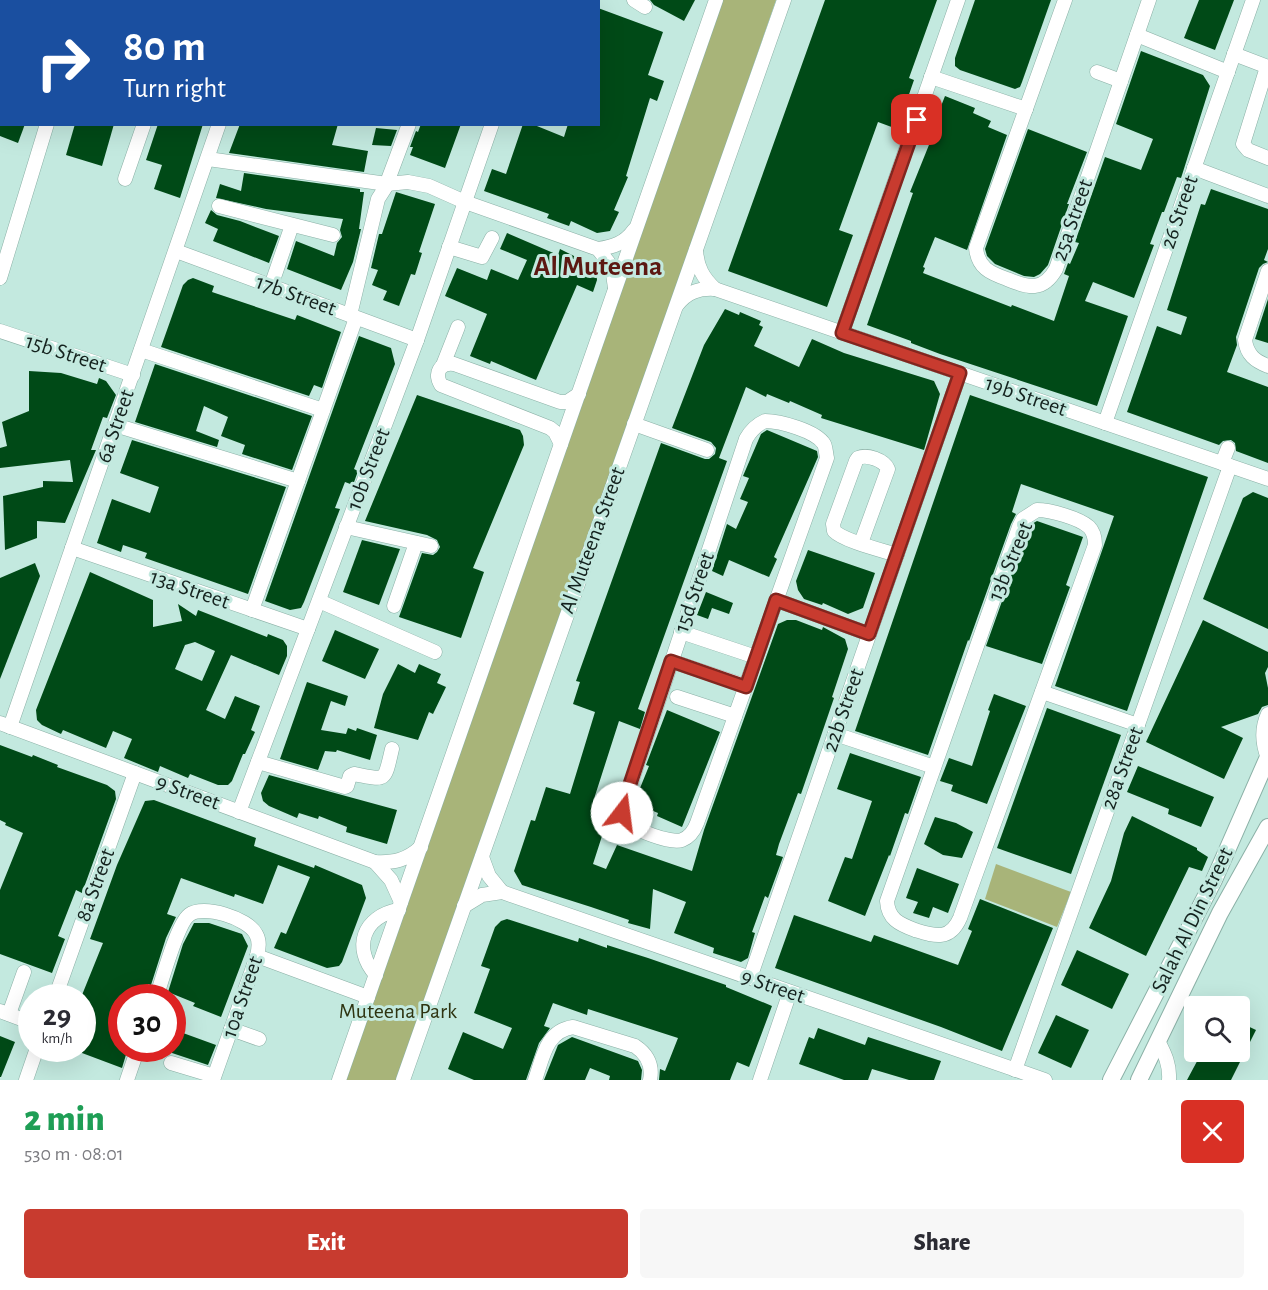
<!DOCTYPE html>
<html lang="en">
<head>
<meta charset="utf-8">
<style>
	body { margin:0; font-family:"Alegreya Sans",sans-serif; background:#f7f7f7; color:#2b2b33; height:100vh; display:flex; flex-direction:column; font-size:22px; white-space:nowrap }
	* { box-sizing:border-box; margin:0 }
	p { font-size:20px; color:#7c7c81 }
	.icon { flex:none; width:33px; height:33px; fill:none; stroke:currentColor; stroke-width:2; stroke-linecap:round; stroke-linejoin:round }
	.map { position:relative; height:1080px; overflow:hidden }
	.panel { display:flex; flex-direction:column; background:#fff; flex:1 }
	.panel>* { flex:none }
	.top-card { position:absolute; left:0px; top:0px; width:600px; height:126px; box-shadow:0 6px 24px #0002; background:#1a4fa0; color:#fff; overflow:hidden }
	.fabs { position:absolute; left:1184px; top:996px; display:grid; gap:12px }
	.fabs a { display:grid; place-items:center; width:66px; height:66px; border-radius:6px; background:#fff; box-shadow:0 6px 24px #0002; font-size:30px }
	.speed { position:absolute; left:18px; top:984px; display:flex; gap:12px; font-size:30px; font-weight:700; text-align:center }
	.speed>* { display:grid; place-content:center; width:78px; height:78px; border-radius:50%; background:#fff; box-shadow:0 6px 24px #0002; line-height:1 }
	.speed small { font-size:15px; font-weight:400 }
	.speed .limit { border:9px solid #d22; background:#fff; color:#111 }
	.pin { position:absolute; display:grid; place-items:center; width:51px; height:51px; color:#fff; margin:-26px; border-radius:12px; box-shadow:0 3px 9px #0006 }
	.me { position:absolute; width:66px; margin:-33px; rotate:15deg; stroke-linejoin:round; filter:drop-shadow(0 0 4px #0008) }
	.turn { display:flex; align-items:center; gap:21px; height:126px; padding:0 24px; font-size:27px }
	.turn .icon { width:78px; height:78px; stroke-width:2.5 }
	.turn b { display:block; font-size:42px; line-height:51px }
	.round { display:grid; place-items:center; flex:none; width:63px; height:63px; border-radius:6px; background:#f7f7f7 }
	.overview { display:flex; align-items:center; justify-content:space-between; height:102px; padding:0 24px }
	h1 { font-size:36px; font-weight:800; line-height:45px; color:#1e9e55 }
	.cta { display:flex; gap:12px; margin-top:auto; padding:12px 24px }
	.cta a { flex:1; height:69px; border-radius:6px; background:#c83b2f; color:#fff; font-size:24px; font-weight:800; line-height:69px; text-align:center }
	.cta a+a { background:#f7f7f7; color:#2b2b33 }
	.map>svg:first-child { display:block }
	.green { fill:#a8b479 }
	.building { fill:#004a17; fill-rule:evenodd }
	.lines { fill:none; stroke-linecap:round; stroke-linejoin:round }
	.minor-casing { stroke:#8bb0a6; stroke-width:15 }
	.major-casing { stroke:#8bb0a6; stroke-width:18 }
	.minor { stroke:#fff; stroke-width:14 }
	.major { stroke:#fff; stroke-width:16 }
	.route-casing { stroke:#82261f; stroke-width:15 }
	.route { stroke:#c83b2f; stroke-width:10 }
	.labels { text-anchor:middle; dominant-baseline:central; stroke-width:6; stroke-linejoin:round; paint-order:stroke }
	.street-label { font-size:22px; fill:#14221e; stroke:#c3e9df }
	.park-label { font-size:22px; fill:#2e3411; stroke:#c3e9df }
	.district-label { font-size:28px; font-weight:bold; fill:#5c1812; stroke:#c3e9df }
</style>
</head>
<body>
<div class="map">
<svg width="1268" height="1080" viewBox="0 0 1268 1080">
	<rect width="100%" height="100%" fill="#c3e9df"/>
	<g class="green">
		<path d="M721 0H776L402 1080H346Z"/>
		<path d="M996 864 1071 892 1057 927 985 899Z"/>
	</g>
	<g class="building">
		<path d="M650 0H695L684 21 654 5Z"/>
		<path d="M825 0H937L909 78 914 80 897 129 878 122 839 230 853 235 827 307 728 271Z"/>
		<path d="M975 0H1051L1022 82 1020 87 1015 89 960 70 955 66V58Z"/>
		<path d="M1199 0H1234L1215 50 1184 38Z"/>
		<path d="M598 8 663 32 648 75 664 81 657 101 650 98 626 176 628 177 614 210 619 212 610 231 597 233 571 221 569 226 547 218 549 214 484 191 492 169 506 174 523 124H532L564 137 568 124H598Z"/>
		<path d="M1141 51 1203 75 1210 86 1182 175 1181 178 1177 177 1164 212H1162L1150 244 1154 245 1134 298 1093 282 1085 301 1128 316 1097 406 940 354 911 343V341L867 325 913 193 910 192 937 125 934 124 945 96 975 108 973 113 991 121 988 127 1007 135 967 250 935 237 923 267 925 268 923 273 1011 307 1012 305 1054 321 1069 276 1064 274 1068 263 1070 264 1079 243 1075 242 1105 157 1141 170 1153 139 1116 124Z"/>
		<path d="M0 124H25L18 143 0 136Z"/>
		<path d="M75 124H114L102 166 66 155Z"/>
		<path d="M158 124H203L180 198 154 189 162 165 146 160Z"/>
		<path d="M240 124H338L332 145 368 151 364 172 229 153Z"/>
		<path d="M421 124H461L445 168 410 155 413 147H410L416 131 418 132Z"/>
		<path d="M376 128 397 130 391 146 372 145Z"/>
		<path d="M1028 129 1087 152 1067 204H1069L1048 265 1040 274 1034 277 1024 276 995 264 987 256 985 249Z"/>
		<path d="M244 173 360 189V192H364L359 229H361L353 262 341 290 287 269 296 241 334 256 337 243 342 237 340 230 343 219 266 209 216 198 220 184 241 191Z"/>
		<path d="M1211 189 1268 209V249L1264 260 1268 262 1263 264 1259 268 1236 337 1237 345 1227 372 1268 387V463L1236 451 1235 443 1231 440 1223 441 1219 445 1127 412 1157 326 1181 335 1187 317 1167 310 1201 204 1205 205Z"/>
		<path d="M396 192 435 204 419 252 422 253 415 275 411 274 399 306 383 300 387 291 372 285 378 270 371 268 379 234H382Z"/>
		<path d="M211 210 217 215 240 221 279 236 269 263 213 241 218 229 205 223Z"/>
		<path d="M507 233 558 255 560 249 590 264 596 271 597 280 593 292 577 285 536 380 491 361 490 364 470 356 487 314 445 296 457 268 487 280 491 269 518 280 527 260 500 249Z"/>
		<path d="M193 278 214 286 212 292 295 320 297 315 341 332 322 388 314 385 309 396 161 347 183 285 188 280Z"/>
		<path d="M1268 299V343L1255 339Z"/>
		<path d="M725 309 739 315 740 312 761 321 759 325 763 327 754 346 799 367 812 339 844 353 934 381 940 394 924 450 821 418 822 415 790 401 789 403 767 394 766 397 746 387 719 458 727 461 638 709 645 712 640 729 619 721 593 802 611 808 593 864 606 869 617 845 692 871 704 830 778 624 787 620H796L822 630 823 627 845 639 848 649 832 697 834 698 801 794 798 793 779 844 776 855 783 857 768 898 765 896 752 932 755 933 748 958 741 962 713 953 714 948 674 933 686 902 653 889 650 929 628 923 629 920 591 907 522 885 514 871 531 820 535 821 546 787 570 794 595 712 573 704 580 682 576 681 661 443 705 459H709L715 454 716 448 711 442 672 428 704 345Z"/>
		<path d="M359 336 391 348 395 364 354 469 358 471 353 485 345 482 335 508 340 509 304 602 301 608 290 610 265 601Z"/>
		<path d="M155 364 312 416 292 470 242 454 245 445 221 436 228 417 204 406 196 431 219 440 217 447 135 422Z"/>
		<path d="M29 371 61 373 97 384 99 378 106 381 116 395 107 418 103 417 91 450H96L65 523 37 521V538L5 550 3 496 43 487V481L73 482 70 460 0 468V448L7 446 2 422 29 411Z"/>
		<path d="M417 395 520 430 523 436 524 445 473 568 484 572 461 638 399 617 422 553 433 555 437 552 440 547 437 540 427 535 365 521Z"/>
		<path d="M970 395 1208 477 1127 711 1055 686 1114 516 1021 484 1012 512 1016 514 1011 524 969 641 968 640 928 755 855 731Z"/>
		<path d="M767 430 817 451 818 457 774 557 777 559 769 577 729 560 723 576 712 571 727 524 736 529 748 502 740 499 749 478 743 476 761 434Z"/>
		<path d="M132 440 286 487 248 594 145 558 147 553 123 545 121 552 97 543 112 499 150 513 159 487 120 473Z"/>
		<path d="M1253 492 1268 498V629L1203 599 1243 498Z"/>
		<path d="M1037 521 1083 537 1066 585 1070 587 1042 664 986 646 1027 531 1030 525Z"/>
		<path d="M362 540 400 549 379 605 343 592Z"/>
		<path d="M808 550 875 573 863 608 848 614 823 603 822 605 804 599 798 590 796 581Z"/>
		<path d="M35 563 40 576 0 679V578Z"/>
		<path d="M90 572 153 600V627L182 621 178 604 196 616 198 610 267 637 268 634 283 640 287 646V656L279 675 231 655 206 710 225 719 235 696 260 706 251 730 255 732 245 754H243L232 781 228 785H218L190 774 188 778 160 766 158 772 124 758 132 739 113 731 106 748 63 730 61 734 42 725 37 720 36 710ZM195 642 215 651 202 681 175 669 185 645Z"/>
		<path d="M706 592 733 603 729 614 712 608 708 619 697 615Z"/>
		<path d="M1203 620 1268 652V667L1265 673 1268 688V705L1262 707 1258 714 1221 727 1243 738 1224 779 1146 742Z"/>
		<path d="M335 630 379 649 365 679 322 661Z"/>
		<path d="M398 664 415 673 419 664 441 674 437 683 446 687 433 714 429 712 418 740 374 728 383 694Z"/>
		<path d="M307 682 348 696 345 706 331 701 321 730 346 734 348 728 356 731 357 728 377 735 370 760 337 750 336 752 325 751 318 770 280 759Z"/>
		<path d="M994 694 1026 706 987 804 951 791 953 785 940 781 949 758 972 766 990 711 988 710Z"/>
		<path d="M1047 708 1121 735 1071 874 997 848Z"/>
		<path d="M667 710 720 732 682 827 657 816 658 813 634 803 649 766 646 765Z"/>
		<path d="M0 745 32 757 33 755 58 765 57 767 107 785 115 791 116 799 82 893 76 890 58 936 65 939 52 973 0 954V890L23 833 5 825 6 823 0 820Z"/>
		<path d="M850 753 921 777 908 814 905 813 890 856 889 855 865 916 828 901 845 857 852 859 872 801 837 789Z"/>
		<path d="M1138 766 1214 797 1201 827 1168 814 1169 809 1127 792Z"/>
		<path d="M269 775 397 810 387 844 346 832 347 827 319 816 318 819 299 813 297 818 269 806 263 801 261 793Z"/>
		<path d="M154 800 256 838 254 846 314 868 315 865 362 885 366 898 342 962 339 966 327 968 274 948 281 932 286 934 310 877 278 865 263 904 235 894 234 897 181 878 167 914 176 917 166 938 151 985 148 984 142 998H122V1048H128L122 1068 82 1053V995L103 943 90 939 117 865 145 801Z"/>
		<path d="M1132 816 1197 848V850L1208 857 1202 871 1189 867 1146 956 1089 928 1111 881 1124 833Z"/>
		<path d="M935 817 956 823 973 832 962 858 943 855 924 844Z"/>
		<path d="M917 868 959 884 948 913 933 907 929 918 913 913 918 902 906 898Z"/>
		<path d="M980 899 1053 928 1002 1051 941 1027 775 968 794 915 871 942 874 935 958 965 972 931 968 929Z"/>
		<path d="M507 919 578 942 579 938 607 948V945L648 958 726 985V987L772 1006 749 1067 737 1062 730 1080H659L660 1069 665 1071 678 1038 588 1009 587 1015 553 1003 544 1026 550 1028 539 1043 526 1080H474L448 1069 463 1032 503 1049 512 1028 474 1013 490 969 481 966 495 927 501 921Z"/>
		<path d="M194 923H209L242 934 248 946 221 1017 193 1006 195 1003 168 992 183 944Z"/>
		<path d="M1077 950 1129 974 1112 1009 1061 985Z"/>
		<path d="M1056 1015 1089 1030 1071 1068 1038 1053Z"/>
		<path d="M1239 1022 1256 1030 1231 1080H1187L1202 1052H1239Z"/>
		<path d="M818 1028 865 1045 868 1037 941 1061 934 1080H909L872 1069 868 1080H844L799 1064 809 1037 814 1039Z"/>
		<path d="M172 1029 216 1045 208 1065 172 1053Z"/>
		<path d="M0 1036 15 1042 1 1077H0Z"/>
		<path d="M572 1037 638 1061 642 1070 641 1080H609L610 1076 590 1068 585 1080H544L558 1045Z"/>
	</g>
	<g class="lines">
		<defs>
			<g id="minor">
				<path d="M634 0 645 7"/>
				<path d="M1065 0 976 248C978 268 990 273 1007 279 1028 288 1043 292 1056 269L1149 0"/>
				<path d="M262 2 263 0"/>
				<path d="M398 2 399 0"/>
				<path d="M456 2 457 0"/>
				<path d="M535 2V0"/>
				<path d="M1137 35 1228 72"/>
				<path d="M0 41 2 42"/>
				<path d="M1234 54 1268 67"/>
				<path d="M1267 67 1243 144 1248 150 1268 158"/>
				<path d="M1097 72 1121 81"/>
				<path d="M931 77 1026 109"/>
				<path d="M208 159 387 184 408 182 429 186 465 202 598 249 612 267 615 288"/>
				<path d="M1194 168 1268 196"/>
				<path d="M125 179 144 124"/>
				<path d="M219 206 333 235"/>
				<path d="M449 247 482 257 492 238"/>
				<path d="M598 249C613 247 625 243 634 230"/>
				<path d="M696 250C697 267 703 278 715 289"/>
				<path d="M176 251 417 340"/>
				<path d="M1268 271 1245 340C1247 355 1255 361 1268 366"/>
				<path d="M0 278 47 124"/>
				<path d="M271 286 292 225"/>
				<path d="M677 305C687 292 699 288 715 289L1268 479"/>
				<path d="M350 315 378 199 385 188 409 124"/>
				<path d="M0 331 133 375"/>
				<path d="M842 333 958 0"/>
				<path d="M141 350 323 410"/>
				<path d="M443 365 458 327"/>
				<path d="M765 421C780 421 816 431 824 444 826 448 826 454 827 458L697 823C694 831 690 837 682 840 671 844 633 830 626 820 623 816 623 812 623 807L746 439C751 430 756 425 765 421Z"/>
				<path d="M1105 423 1253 0"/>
				<path d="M634 424 707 450"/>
				<path d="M115 425 298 481"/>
				<path d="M561 444 555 432 550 428 441 385C434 373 440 362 454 364L560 402H567L579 394"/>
				<path d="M1222 463 1228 448"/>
				<path d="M1037 510C1050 510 1079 518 1089 527 1094 532 1095 538 1095 545L960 918C950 941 935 936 915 930 899 924 888 919 887 901L1019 527 1023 519Z"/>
				<path d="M346 527 431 546"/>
				<path d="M861 543 888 469C884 460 867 454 858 458L856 461 833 524 834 531C844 541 881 550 897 555"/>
				<path d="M72 548 308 629"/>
				<path d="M776 600 869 634"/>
				<path d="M319 601 435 652"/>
				<path d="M394 606 416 543"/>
				<path d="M252 610 356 318"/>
				<path d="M681 632 756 657"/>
				<path d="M671 661 746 686"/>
				<path d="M1042 692 1138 725"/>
				<path d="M677 697 735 716"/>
				<path d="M0 723 375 862C394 863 407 860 421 847"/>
				<path d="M10 727 219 124"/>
				<path d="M835 734 934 767"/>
				<path d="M1268 758C1262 743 1261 729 1268 714"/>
				<path d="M258 762 345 787 347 786 350 776 354 774C387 780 384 783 392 749"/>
				<path d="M239 812 417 340 492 124"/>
				<path d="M482 857 489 876 502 892"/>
				<path d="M375 862 391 880 401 902"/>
				<path d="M464 906 482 895 502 892 1045 1080"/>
				<path d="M257 956 368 997"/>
				<path d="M376 975C352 948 363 916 399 910"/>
				<path d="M750 978 960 373"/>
				<path d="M55 998 135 773"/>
				<path d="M156 998C162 981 177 924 189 915 203 904 248 918 256 934 260 941 259 948 257 956L213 1080"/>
				<path d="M0 1011 32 1023"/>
				<path d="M9 1014 24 972"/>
				<path d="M231 1029 259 1039"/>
				<path d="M1158 1041C1165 1054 1170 1065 1169 1080"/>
				<path d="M171 1063 214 1076"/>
				<path d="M1015 1070 1230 466"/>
				<path d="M26 1080 37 1048"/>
				<path d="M127 1080 138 1048"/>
				<path d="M339 1080 716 0"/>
				<path d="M403 1080 784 0"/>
				<path d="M535 1080C543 1057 546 1031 573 1027L635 1046C647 1054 653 1065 650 1080"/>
				<path d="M760 1080 790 992"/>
			</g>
			<g id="major">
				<path d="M1111 1080 1214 880 1268 757"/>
				<path d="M1139 1080 1220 913 1268 827"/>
			</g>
		</defs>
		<use href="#minor" class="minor-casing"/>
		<use href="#major" class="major-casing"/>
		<use href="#minor" class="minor"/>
		<use href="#major" class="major"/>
	</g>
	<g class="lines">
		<defs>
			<path id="route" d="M622 813 626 796 671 661 746 687 776 600 869 634 960 373 842 333 917 120"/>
		</defs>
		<use href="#route" class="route-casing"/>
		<use href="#route" class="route"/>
	</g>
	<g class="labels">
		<g class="street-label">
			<text transform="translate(1179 212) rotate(-71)">26 Street</text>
			<text transform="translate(1072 220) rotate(-71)">25a Street</text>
			<text transform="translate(296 295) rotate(20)">17b Street</text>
			<text transform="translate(66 353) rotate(18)">15b Street</text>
			<text transform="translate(1026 396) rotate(19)">19b Street</text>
			<text transform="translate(115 426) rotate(-71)">6a Street</text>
			<text transform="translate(368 469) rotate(-69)">10b Street</text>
			<text transform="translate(592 540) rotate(-70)">Al Muteena Street</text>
			<text transform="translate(1010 561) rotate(-67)">13b Street</text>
			<text transform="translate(190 589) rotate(19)">13a Street</text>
			<text transform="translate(694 592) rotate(-71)">15d Street</text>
			<text transform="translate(843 710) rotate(-71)">22b Street</text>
			<text transform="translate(1122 768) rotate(-70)">28a Street</text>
			<text transform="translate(188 792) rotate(20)">9 Street</text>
			<text transform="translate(95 885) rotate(-70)">8a Street</text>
			<text transform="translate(1192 920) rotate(-64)">Salah Al Din Street</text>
			<text transform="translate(773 986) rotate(19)">9 Street</text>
			<text transform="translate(242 997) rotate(-71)">10a Street</text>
		</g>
		<g class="park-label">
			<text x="398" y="1011">Muteena Park</text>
		</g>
		<g class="district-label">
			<text x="598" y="267">Al Muteena</text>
		</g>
	</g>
</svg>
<div class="fabs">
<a><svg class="icon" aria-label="search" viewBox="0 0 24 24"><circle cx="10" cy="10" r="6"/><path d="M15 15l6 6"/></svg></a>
</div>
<div class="speed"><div>29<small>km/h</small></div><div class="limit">30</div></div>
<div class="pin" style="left:917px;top:120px;background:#d93025"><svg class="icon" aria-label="arrive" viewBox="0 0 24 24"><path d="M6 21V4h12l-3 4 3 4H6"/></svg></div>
<svg class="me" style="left:622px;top:813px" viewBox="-20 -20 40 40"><circle r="19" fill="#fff"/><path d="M0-13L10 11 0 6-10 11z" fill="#c83b2f"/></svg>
<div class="top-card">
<div class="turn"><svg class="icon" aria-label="right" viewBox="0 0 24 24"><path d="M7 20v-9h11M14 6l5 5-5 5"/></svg><div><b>80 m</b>Turn right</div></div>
</div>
</div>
<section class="panel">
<div class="overview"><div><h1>2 min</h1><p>530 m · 08:01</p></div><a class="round" style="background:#d93025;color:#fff"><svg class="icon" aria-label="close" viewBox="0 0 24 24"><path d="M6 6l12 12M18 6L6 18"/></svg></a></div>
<div class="cta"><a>Exit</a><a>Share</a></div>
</section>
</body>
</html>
